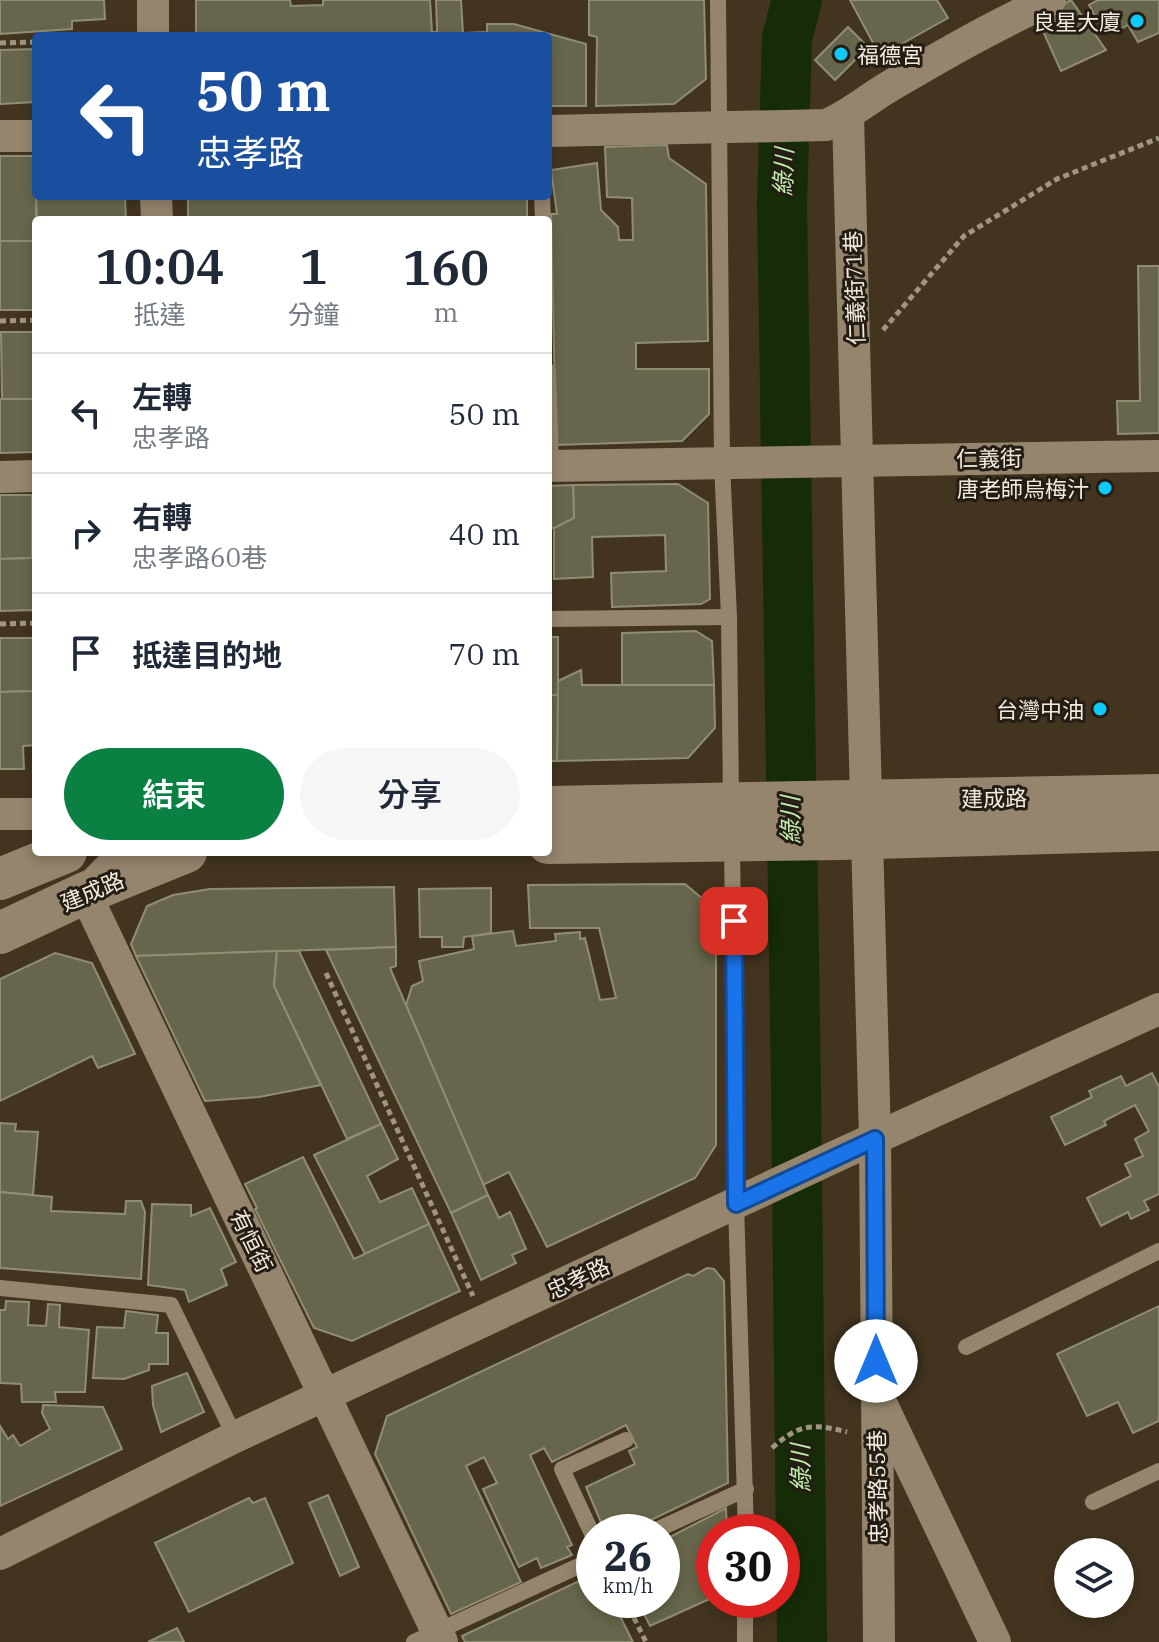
<!DOCTYPE html>
<html lang="zh-TW">
<head>
<meta charset="utf-8">
<style>
	body { margin:0; font-family:"IBM Plex Serif","Noto Sans TC",serif; background:#f6f6f7; color:#1f2937; height:100vh; display:flex; flex-direction:column; font-size:30px; white-space:nowrap }
	* { box-sizing:border-box; margin:0 }
	p { font-size:26px; color:#747a83 }
	.icon { flex:none; width:44px; height:44px; fill:none; stroke:currentColor; stroke-width:2; stroke-linecap:round; stroke-linejoin:round }
	.map { position:relative; flex:1; overflow:hidden }
	.sheet { position:absolute; left:32px; top:216px; width:520px; height:640px; display:flex; flex-direction:column; background:#fff; border-radius:8px; box-shadow:0 4px 12px #0003 }
	.sheet>* { flex:none }
	.guide { position:absolute; left:32px; top:32px; width:520px; height:168px; border-radius:8px; box-shadow:0 4px 12px #0003; background:#1a4fa0; color:#fff; overflow:hidden }
	.fabs { position:absolute; left:1054px; top:1538px; display:grid; gap:16px }
	.fabs a { display:grid; place-items:center; width:80px; height:80px; border-radius:50%; background:#fff; box-shadow:0 4px 12px #0003; font-size:40px }
	.speed { position:absolute; left:576px; top:1514px; display:flex; gap:16px; font-size:40px; font-weight:700; text-align:center }
	.speed>* { display:grid; place-content:center; width:104px; height:104px; border-radius:50%; background:#fff; box-shadow:0 4px 12px #0003; line-height:1 }
	.speed small { font-size:20px; font-weight:400 }
	.speed .limit { border:12px solid #d22; background:#fff; color:#111 }
	.pin { position:absolute; display:grid; place-items:center; width:68px; height:68px; color:#fff; margin:-34px; border-radius:16px; box-shadow:0 4px 12px #0006 }
	.me { position:absolute; width:88px; margin:-44px; rotate:0deg; stroke-linejoin:round; filter:drop-shadow(0 0 6px #0008) }
	.turn { display:flex; align-items:center; gap:28px; height:168px; padding:0 32px; font-size:36px }
	.turn .icon { width:104px; height:104px; stroke-width:2.5 }
	.turn b { display:block; font-size:56px; line-height:68px }
	.eta { display:flex; justify-content:space-evenly; align-items:center; height:136px; text-align:center }
	.eta b { font-size:48px; font-weight:600; line-height:56px }
	.cta { display:flex; gap:16px; margin-top:auto; padding:16px 32px }
	.cta a { flex:1; height:92px; border-radius:48px; background:#0b8043; color:#fff; font-size:32px; font-weight:600; line-height:92px; text-align:center }
	.cta a+a { background:#f6f6f7; color:#1f2937 }
	ul { padding:0; list-style:none }
	li { display:flex; align-items:center; gap:24px; height:120px; padding:0 32px; border-top:2px solid #e0e1e3 }
	li div { flex:1 }
	li b { display:block; font-size:30px }
	li em { font-style:normal }
	.map>svg:first-child { display:block }
	.lines { fill:none; stroke-linecap:round; stroke-linejoin:round }
	.river { stroke:#152c06; stroke-width:50 }
	.building { fill:#67664c; stroke:#8f8e73; stroke-width:2 }
	.path { stroke:#a09584; stroke-width:5; stroke-dasharray:6 4; stroke-linecap:butt }
	.service { stroke:#95856d; stroke-width:16 }
	.minor { stroke:#95856d; stroke-width:32 }
	.tertiary { stroke:#95856d; stroke-width:42 }
	.route-casing { stroke:#114b97; stroke-width:20 }
	.route { stroke:#1a73e8; stroke-width:14 }
	.poi-dot { fill:#0dcafa; stroke:#241d14; stroke-width:3 }
	.labels { text-anchor:middle; dominant-baseline:central; stroke-width:6; stroke-linejoin:round; paint-order:stroke }
	.poi-label { font-size:22px; fill:#f4ebde; stroke:#241d14; text-anchor:end }
	.street-label { font-size:22px; fill:#f4ebde; stroke:#241d14 }
	.water-label { font-size:24px; font-style:italic; fill:#c0ecab; stroke:#241d14 }
</style>
</head>
<body>
<div class="map">
<svg width="1159" height="1642" viewBox="0 0 1159 1642">
	<rect width="100%" height="100%" fill="#42341f"/>
	<g class="lines">
		<path class="river" d="M797 0 787 38 782 204 796 1085 802 1642"/>
	</g>
	<g class="building">
		<path d="M0 0H104L105 19 72 21V29L0 34Z"/>
		<path d="M196 0H290L291 6 323 5V0H430L432 32H437L436 0H461L463 33 487 32V24H514L586 44V106H548V36H196Z"/>
		<path d="M589 0H704L706 79 674 104 596 106 597 37 589 35Z"/>
		<path d="M850 0H937L948 18 880 56Z"/>
		<path d="M1071 0 1106 50 1061 71 1037 18Z"/>
		<path d="M1098 0H1159V33L1138 42 1128 25 1119 30 1112 18 1100 25 1089 5Z"/>
		<path d="M848 27 868 47 835 80 815 60Z"/>
		<path d="M36 49V102L0 104V50Z"/>
		<path d="M667 145 669 158 706 184 708 341 636 343V369H709V414L682 441 556 445 551 214H557L551 170 597 163 601 210 618 227 619 240H633L632 198 607 197 605 147Z"/>
		<rect x="0" y="156" width="36" height="85"/>
		<path d="M36 196H125L126 220H37Z"/>
		<rect x="188" y="196" width="339" height="24"/>
		<rect x="0" y="241" width="36" height="69"/>
		<path d="M1138 266H1159V433L1118 434 1117 401H1140Z"/>
		<path d="M1 332H36V399H2Z"/>
		<path d="M0 399H36V452L0 453Z"/>
		<path d="M678 484 708 503 710 599 701 604 612 607 611 573 666 571 665 535 592 537 593 577 554 579V528L574 518 573 485Z"/>
		<path d="M573 485 574 518 554 528H548V486Z"/>
		<path d="M0 495H32V558L0 559Z"/>
		<rect x="32" y="495" width="4" height="63"/>
		<path d="M32 558H36V610L0 611V559Z"/>
		<path d="M696 631 712 641 714 685H622V633Z"/>
		<rect x="548" y="637" width="10" height="58"/>
		<path d="M0 638H36V691L0 692Z"/>
		<path d="M581 670 582 685H714L715 728 688 758 557 761 558 681Z"/>
		<path d="M36 691V745L23 746 24 769H0V692Z"/>
		<path d="M548 695H558L557 761H548Z"/>
		<path d="M685 884 716 910V1145L695 1178 547 1247 509 1172 483 1185 406 1005 412 986 423 981 419 961 474 949 472 936 513 931 516 946 556 941 555 934 580 932V939L585 938 600 1000 616 998 599 928H530L528 885Z"/>
		<path d="M394 887 396 947 136 956 131 944 147 906 173 895 210 889Z"/>
		<path d="M491 888V933L464 937 463 947H442V937H420L419 889Z"/>
		<path d="M396 947V966L390 968 488 1195 451 1213 326 950Z"/>
		<path d="M277 951 274 986 321 1085 259 1097 205 1101 136 956Z"/>
		<path d="M277 951H299L381 1124 347 1139 274 986Z"/>
		<path d="M55 953 92 963 135 1054 98 1068 92 1056 0 1101V979Z"/>
		<path d="M1152 1073 1159 1087V1194L1144 1201 1149 1210 1131 1219 1128 1212 1101 1226 1087 1198 1131 1176 1125 1164 1143 1156 1135 1139 1149 1131 1135 1105 1104 1121 1106 1125 1065 1145 1051 1117 1092 1097 1089 1091 1121 1076 1126 1086Z"/>
		<path d="M0 1123 16 1124 15 1131 38 1132 33 1195 0 1192Z"/>
		<path d="M381 1124 398 1159 367 1176 380 1202 412 1188 429 1224 365 1254 314 1155Z"/>
		<path d="M303 1157 354 1259 429 1224 460 1291 352 1341 314 1328 255 1209 257 1208 245 1184Z"/>
		<path d="M0 1192 52 1197 51 1211 125 1214 126 1201H141L145 1212 141 1279 0 1268Z"/>
		<path d="M488 1195 499 1218 510 1212 526 1249 512 1255 516 1263 481 1280 451 1213Z"/>
		<path d="M152 1204 191 1205V1216L210 1208 236 1262 221 1269 227 1285 189 1302 185 1290 148 1285Z"/>
		<path d="M707 1268 714 1269 724 1281 728 1483 626 1532H605L586 1487 635 1464 629 1451 637 1447 626 1425 552 1462 544 1448 530 1455 572 1545 567 1547 572 1555 541 1568 537 1558 519 1567 483 1489 497 1483 484 1457 466 1466 521 1582 451 1614 375 1454 387 1416 688 1274 693 1276Z"/>
		<path d="M6 1301 29 1302 28 1325 46 1326 48 1304 60 1305 59 1327 89 1330 85 1392H55L56 1402H22L21 1384 0 1383V1310H5Z"/>
		<path d="M1159 1306V1421L1133 1433 1118 1402 1087 1416 1057 1354Z"/>
		<path d="M126 1311 158 1315 156 1333H168V1364H149V1370L124 1379 93 1378 97 1327 124 1328Z"/>
		<path d="M187 1373 204 1412 161 1432 153 1405 152 1386Z"/>
		<path d="M43 1405 103 1407 122 1449 0 1506V1426L8 1439 13 1435 20 1446 50 1429 42 1413Z"/>
		<path d="M328 1495 359 1567 340 1576 309 1503Z"/>
		<path d="M249 1498 253 1503 265 1498 293 1563 189 1612 155 1543Z"/>
		<path d="M726 1508 727 1532H714V1597L650 1626 637 1600H662V1541Z"/>
		<path d="M594 1574V1600H612L633 1642H465L462 1636Z"/>
		<path d="M177 1628 184 1642H148Z"/>
	</g>
	<g class="lines">
		<g class="path">
			<path d="M0 43 36 42"/>
			<path d="M0 321 36 320"/>
			<path d="M883 330 964 236 1057 179 1159 138"/>
			<path d="M0 624 36 623"/>
			<path d="M326 973 473 1296"/>
			<path d="M772 1448C799 1424 812 1423 847 1432"/>
			<path d="M625 1600 646 1642"/>
		</g>
		<g class="service">
			<path d="M718 0 722 464 729 617 731 803"/>
			<path d="M542 196 543 220"/>
			<path d="M548 371 551 466"/>
			<path d="M548 619 729 617"/>
			<path d="M732 842 736 1204 746 1532"/>
			<path d="M0 1288 171 1305 235 1437"/>
			<path d="M966 1347 1159 1251"/>
			<path d="M1093 1502 1159 1471"/>
			<path d="M652 1532 746 1489"/>
			<path d="M594 1538 562 1469 626 1440"/>
			<path d="M414 1642 594 1559"/>
			<path d="M745 1642V1600"/>
		</g>
		<g class="minor">
			<path d="M153 0V36"/>
			<path d="M848 116 875 1139 879 1642"/>
			<path d="M548 131 826 125C850 115 868 99 890 86 943 55 995 25 1050 0"/>
			<path d="M0 136H36"/>
			<path d="M156 196 157 220"/>
			<path d="M548 466 1159 456"/>
			<path d="M0 477 36 476"/>
			<path d="M0 814H36"/>
			<path d="M125 852 85 893 442 1642"/>
			<path d="M881 1403 995 1642"/>
			<path d="M0 1554 235 1437 845 1152 1159 1009"/>
		</g>
		<g class="tertiary">
			<path d="M548 807 1159 795"/>
			<path d="M548 843 841 839 1159 830"/>
			<path d="M0 879 66 852"/>
			<path d="M0 933 85 893 186 852"/>
		</g>
	</g>
	<g class="lines">
		<defs>
			<path id="route" d="M734 921 736 1204 875 1139 876 1361"/>
		</defs>
		<use href="#route" class="route-casing"/>
		<use href="#route" class="route"/>
	</g>
	<g class="poi-dot">
		<circle cx="1137" cy="21" r="8"/>
		<circle cx="841" cy="54" r="8"/>
		<circle cx="1105" cy="488" r="8"/>
		<circle cx="1100" cy="709" r="8"/>
	</g>
	<g class="labels">
		<g class="poi-label">
			<text x="1121" y="21">良星大廈</text>
			<text x="857" y="54" text-anchor="start">福德宮</text>
			<text x="1089" y="488">唐老師烏梅汁</text>
			<text x="1084" y="709">台灣中油</text>
		</g>
		<g class="street-label">
			<text transform="translate(854 288) rotate(-92)">仁義街71巷</text>
			<text transform="translate(989 458) rotate(-1)">仁義街</text>
			<text transform="translate(994 798) rotate(-1)">建成路</text>
			<text transform="translate(92 891) rotate(-23)">建成路</text>
			<text transform="translate(252 1241) rotate(64)">有恒街</text>
			<text transform="translate(578 1278) rotate(-25)">忠孝路</text>
			<text transform="translate(877 1487) rotate(-91)">忠孝路55巷</text>
		</g>
		<g class="water-label">
			<text transform="translate(783 172) rotate(-88)">綠川</text>
			<text transform="translate(790 820) rotate(-91)">綠川</text>
			<text transform="translate(800 1468) rotate(-91)">綠川</text>
		</g>
	</g>
</svg>
<div class="fabs">
<a><svg class="icon" aria-label="layers" viewBox="0 0 24 24"><path d="M12 4l9 5-9 5-9-5zM3 14l9 5 9-5"/></svg></a>
</div>
<div class="speed"><div>26<small>km/h</small></div><div class="limit">30</div></div>
<div class="pin" style="left:734px;top:921px;background:#d93025"><svg class="icon" aria-label="arrive" viewBox="0 0 24 24"><path d="M6 21V4h12l-3 4 3 4H6"/></svg></div>
<svg class="me" style="left:876px;top:1361px" viewBox="-20 -20 40 40"><circle r="19" fill="#fff"/><path d="M0-13L10 11 0 6-10 11z" fill="#1a73e8"/></svg>
<div class="guide">
<div class="turn"><svg class="icon" aria-label="left" viewBox="0 0 24 24"><path d="M17 20v-9H6M10 6l-5 5 5 5"/></svg><div><b>50 m</b>忠孝路</div></div>
</div>
<section class="sheet">
<div class="eta">
<div><b>10:04</b><p>抵達</p></div>
<div><b>1</b><p>分鐘</p></div>
<div><b>160</b><p>m</p></div>
</div>
<ul>
<li><svg class="icon" aria-label="left" viewBox="0 0 24 24"><path d="M17 20v-9H6M10 6l-5 5 5 5"/></svg><div><b>左轉</b><p>忠孝路</p></div><em>50 m</em></li>
<li><svg class="icon" aria-label="right" viewBox="0 0 24 24"><path d="M7 20v-9h11M14 6l5 5-5 5"/></svg><div><b>右轉</b><p>忠孝路60巷</p></div><em>40 m</em></li>
<li><svg class="icon" aria-label="arrive" viewBox="0 0 24 24"><path d="M6 21V4h12l-3 4 3 4H6"/></svg><div><b>抵達目的地</b></div><em>70 m</em></li>
</ul>
<div class="cta"><a>結束</a><a>分享</a></div>
</section>
</div>
</body>
</html>
